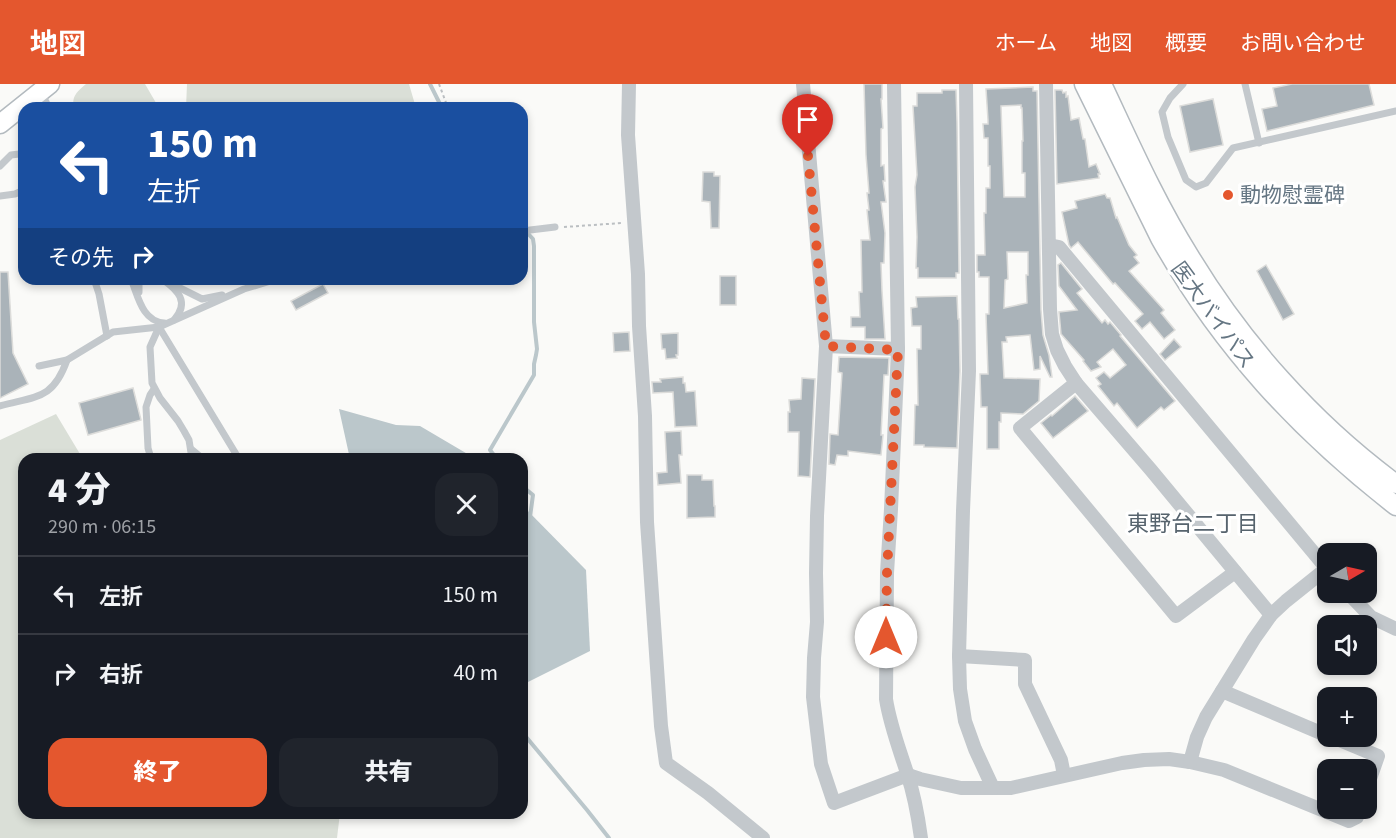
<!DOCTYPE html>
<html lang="ja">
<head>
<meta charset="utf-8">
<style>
	body { margin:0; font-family:"Source Sans 3","Noto Sans JP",sans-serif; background:#20242c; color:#f1f3f6; height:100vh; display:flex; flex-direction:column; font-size:22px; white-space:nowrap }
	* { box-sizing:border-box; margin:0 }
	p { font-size:20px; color:#9ea1a6 }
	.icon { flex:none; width:33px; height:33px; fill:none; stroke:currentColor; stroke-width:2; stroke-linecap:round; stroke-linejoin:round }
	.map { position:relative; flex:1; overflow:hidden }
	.side { position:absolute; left:18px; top:369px; width:510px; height:366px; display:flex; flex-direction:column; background:#171b24; border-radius:18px; box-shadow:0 3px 9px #0003 }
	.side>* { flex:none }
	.hud { position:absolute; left:18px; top:18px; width:510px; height:183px; border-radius:18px; box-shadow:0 3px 9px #0003; background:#1a4fa0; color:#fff; overflow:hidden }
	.needle { width:39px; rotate:81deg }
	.controls { position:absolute; left:1317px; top:459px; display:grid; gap:12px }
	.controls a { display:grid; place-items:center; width:60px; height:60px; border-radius:12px; background:#171b24; box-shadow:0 3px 9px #0003; font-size:30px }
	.pin { position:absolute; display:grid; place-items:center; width:51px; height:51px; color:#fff; margin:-62px -26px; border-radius:50% 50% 50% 0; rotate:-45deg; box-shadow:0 0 6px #0007 }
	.pin .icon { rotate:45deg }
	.me { position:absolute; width:66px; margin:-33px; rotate:0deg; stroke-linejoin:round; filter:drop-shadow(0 0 4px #0008) }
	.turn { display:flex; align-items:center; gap:21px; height:126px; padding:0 30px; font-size:27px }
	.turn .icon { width:78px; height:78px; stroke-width:2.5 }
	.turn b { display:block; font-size:42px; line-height:51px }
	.then { display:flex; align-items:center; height:57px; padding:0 30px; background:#0003; gap:12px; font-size:22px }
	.round { display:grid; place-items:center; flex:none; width:63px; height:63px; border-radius:18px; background:#20242c }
	.headline { display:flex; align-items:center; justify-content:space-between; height:102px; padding:0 30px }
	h1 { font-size:36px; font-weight:800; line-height:45px }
	.action { display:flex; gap:12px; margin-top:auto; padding:12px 30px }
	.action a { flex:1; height:69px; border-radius:18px; background:#e4572e; color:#fff; font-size:24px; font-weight:800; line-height:69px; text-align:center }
	.action a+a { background:#20242c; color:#f1f3f6 }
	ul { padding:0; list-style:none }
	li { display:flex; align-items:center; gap:18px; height:78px; padding:0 30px; border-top:2px solid #363941 }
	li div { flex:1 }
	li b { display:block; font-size:22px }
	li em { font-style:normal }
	header { display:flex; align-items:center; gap:36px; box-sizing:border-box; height:84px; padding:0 30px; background:#e4572e; color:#fff }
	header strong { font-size:28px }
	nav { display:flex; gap:33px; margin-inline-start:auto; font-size:21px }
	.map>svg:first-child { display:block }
	.green { fill:#dadfd7 }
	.water { fill:#bbc7cb }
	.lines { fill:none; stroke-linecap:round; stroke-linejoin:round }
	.stream { stroke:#bbc7cb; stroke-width:4 }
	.building { fill:#aab3b9; stroke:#dcdcda; stroke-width:1.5; fill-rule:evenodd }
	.secondary-casing { stroke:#b3babf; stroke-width:21 }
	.path { stroke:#bbbfc2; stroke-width:2; stroke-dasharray:3 3; stroke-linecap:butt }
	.lane { stroke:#c3c8cc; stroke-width:7 }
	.street { stroke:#c3c8cc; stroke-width:14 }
	.secondary { stroke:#fff; stroke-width:18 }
	.route { stroke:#e4572e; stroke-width:10; stroke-dasharray:0 18 }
	.poi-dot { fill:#e4572e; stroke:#fff; stroke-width:2 }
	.labels { text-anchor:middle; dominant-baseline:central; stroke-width:6; stroke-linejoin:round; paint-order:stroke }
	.poi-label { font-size:21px; fill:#657683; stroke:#fff; text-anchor:start }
	.street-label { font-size:21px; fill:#657683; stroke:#fff }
	.neighbourhood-label { font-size:22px; fill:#57646e; stroke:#fff }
</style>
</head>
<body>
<header>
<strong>地図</strong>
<nav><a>ホーム</a><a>地図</a><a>概要</a><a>お問い合わせ</a></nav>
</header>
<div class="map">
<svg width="1396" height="754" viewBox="0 0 1396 754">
	<rect width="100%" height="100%" fill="#fafaf8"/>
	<g class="green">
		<path d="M86 0H145L159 24H74C71 12 78 7 86 0Z"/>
		<path d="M187 0H409L416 24H186Z"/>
		<path d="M56 330 83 375H24V729H340L337 754H0V356Z"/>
	</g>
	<g class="water">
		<path d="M339 325 396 341 420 342 476 375H350Z"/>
		<path d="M522 421 586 486 590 567 522 601Z"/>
	</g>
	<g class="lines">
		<g class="stream">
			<path d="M430 0 442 24"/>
			<path d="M497 375 490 366 534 291V280L536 271 537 265 534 238V162L533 155 522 143"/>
			<path d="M522 402 533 411 530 433"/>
			<path d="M522 648 587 726 609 754"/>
		</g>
	</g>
	<g class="building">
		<path d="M864 0H882V15H881L883 44 881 45V82L884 81 885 97H883L886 118H881L885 149 884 179H881L882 207 885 255H865V243H851V233H860L859 208H862L861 156H870L867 126H869L867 109H869L866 71Z"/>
		<path d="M1292 0H1369L1374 21 1267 47 1262 25 1277 22 1273 4Z"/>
		<path d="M1033 3V7H1037L1041 226 1043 251 1049 271 1052 293H1050L1040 272V285L1034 286 1030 251 1006 253 1007 258H1002L1004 294 1040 295 1039 317 1023 330 1001 329V338H999V365H987V323H981L980 290H988L986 230H989V193H979V188H977V171H985L984 129H986V104H990V82H988V54H984L983 40H988V36L986 5ZM1021 21V24H1022L1023 57H1022V89H1025V113H1004L1001 22ZM1007 168H1028V191H1026L1027 219 1004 224 1005 196 1008 195Z"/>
		<path d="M942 6H956L957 38 959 189H956V194H918V184H916L917 153 915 103 917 91 913 22H917V9H942Z"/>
		<path d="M1055 6H1062L1063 9 1066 8V13L1068 12 1071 36 1079 34 1083 55H1085L1089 83 1096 80 1100 90H1098L1099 94 1057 100Z"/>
		<path d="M1213 15 1223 61 1190 68 1180 22Z"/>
		<path d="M703 88H714V92H720L719 144H711L710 118 702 117Z"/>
		<path d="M1105 110 1107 114H1110L1116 134 1117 133 1129 161 1137 171 1134 173 1139 179 1129 187 1164 226 1161 229 1175 246 1164 255 1150 238 1142 245 1135 237 1143 230 1115 199 1113 200 1078 158 1071 164 1069 161 1062 128 1077 124 1075 117Z"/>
		<path d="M1061 179 1082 205 1077 209 1102 239 1105 236 1108 240 1110 238 1121 251 1120 252 1175 317 1164 326 1161 323 1137 344 1117 319 1114 322 1098 302 1101 300 1096 294 1104 288 1110 294 1126 281 1113 265 1097 278 1101 283 1091 287 1083 277 1084 276 1061 250 1059 228 1077 226 1059 202 1058 181Z"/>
		<path d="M1266 181 1294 230 1283 236 1257 187Z"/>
		<path d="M0 188H8L13 269 28 300 0 314Z"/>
		<rect x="720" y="192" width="16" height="29"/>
		<path d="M323 200 328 209 296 226 291 217Z"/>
		<path d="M957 212 958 235H959L960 287 957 364 924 363V361H914L915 321H918L917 265H921V242H912L911 224 917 223 916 213Z"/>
		<path d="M629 248 630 267 614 268 613 249Z"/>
		<path d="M678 249V271H676L677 274 666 275 665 265H662L661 250Z"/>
		<path d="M1174 255 1181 263 1165 276 1160 270Z"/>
		<path d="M839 273 889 274 888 291H884L881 351H883L881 371 848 367V372L837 371 835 381 829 380 830 350 838 351 842 289 838 288Z"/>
		<path d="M683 293V299H685L686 308 695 307 697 342 675 343 673 308 653 309 652 298H661L660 295Z"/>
		<path d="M802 294 815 295 810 393 798 392 799 348H788V328H790L789 316 801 315Z"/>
		<path d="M133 304 141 336 88 351 79 319Z"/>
		<path d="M1075 312 1088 327 1053 354 1041 339 1051 331 1052 332Z"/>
		<path d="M681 347 682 371H679L681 399 658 401 657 389 667 388 665 348Z"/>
		<path d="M687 391H702V396H713L714 422H715V433L687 434Z"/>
	</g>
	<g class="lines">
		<defs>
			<g id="secondary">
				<path d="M1084 0 1160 154C1221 263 1299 346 1396 422"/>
				<path d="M1102 0C1129 57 1155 117 1189 171 1242 259 1313 339 1396 400"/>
				<path d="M0 40 50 0"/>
			</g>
		</defs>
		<use href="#secondary" class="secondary-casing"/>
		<g class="path">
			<path d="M439 0 448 24"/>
			<path d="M564 143 622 139"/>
		</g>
		<g class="lane">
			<path d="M1183 0 1170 14 1162 28 1168 53 1186 96 1196 103 1206 99 1233 64 1396 27"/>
			<path d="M1245 0 1259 59"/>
			<path d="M41 8 49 24"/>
			<path d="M0 82 11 71 19 70 24 72"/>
			<path d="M0 112 15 110 24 106"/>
			<path d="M522 147 555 143"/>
			<path d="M94 195 99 210 107 252"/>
			<path d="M131 195C138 212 142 237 164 239"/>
			<path d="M139 195V208"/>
			<path d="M162 195C178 206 190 218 174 236"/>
			<path d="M174 201 202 215 222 211"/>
			<path d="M159 243 239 375"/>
			<path d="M159 243 150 263 152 299 160 314 178 337 184 347 189 356 192 375"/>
			<path d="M39 282 67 276 113 248 159 243 244 205 277 195"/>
			<path d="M0 322C36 312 53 316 67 276"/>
			<path d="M191 365 203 375"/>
			<path d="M154 375 150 371 148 364 146 323 150 311 154 305"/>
		</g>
		<g class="street">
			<path d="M629 0 628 51 638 190 639 242 645 332 647 438 661 642 666 679 708 709 763 754"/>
			<path d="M803 0 826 262 817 432 816 489 817 538 814 574 813 613 821 680 834 719 908 691 920 695 961 704H1011L1122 679 1144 676 1169 675 1190 678 1224 686 1349 737 1357 733 1360 724"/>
			<path d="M894 0 898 265 891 425 887 489 886 615C890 641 899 664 907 689 914 710 918 732 921 754"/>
			<path d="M966 0 969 287 963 427 959 572 960 605 965 637 975 665 993 704"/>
			<path d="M1046 0 1050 225 1052 250 1057 266 1065 282 1076 299 1151 386 1271 531"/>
			<path d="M1049 161 1059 163 1328 486"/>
			<path d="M826 262 898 265"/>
			<path d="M1076 299 1020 344 1176 532 1235 488"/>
			<path d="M1347 508 1371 533 1396 545"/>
			<path d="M959 572 1025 576V600L1061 676 1064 691"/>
			<path d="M1222 607 1328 652"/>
			<path d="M1330 652 1378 672 1366 706"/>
			<path d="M1190 678 1197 653 1206 633 1254 555 1271 531 1286 517 1326 485"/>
		</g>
		<use href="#secondary" class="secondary"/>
	</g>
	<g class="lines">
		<path class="route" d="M808 72 826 262 898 266 887 489 886 553"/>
	</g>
	<circle class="poi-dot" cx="1228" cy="111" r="6"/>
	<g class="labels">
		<g class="poi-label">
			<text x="1240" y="111">動物慰霊碑</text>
		</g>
		<g class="street-label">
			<text transform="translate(1213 231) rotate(54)">医大バイパス</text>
		</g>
		<g class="neighbourhood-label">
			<text x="1193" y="440">東野台二丁目</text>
		</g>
	</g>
</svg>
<div class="controls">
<a><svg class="needle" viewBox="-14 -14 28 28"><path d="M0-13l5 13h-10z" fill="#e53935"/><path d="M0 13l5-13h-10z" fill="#9ea1a6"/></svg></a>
<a><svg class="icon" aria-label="sound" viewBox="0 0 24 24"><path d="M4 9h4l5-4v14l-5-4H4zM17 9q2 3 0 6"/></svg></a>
<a>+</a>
<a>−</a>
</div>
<div class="pin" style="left:808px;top:72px;background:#d93025"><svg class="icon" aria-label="arrive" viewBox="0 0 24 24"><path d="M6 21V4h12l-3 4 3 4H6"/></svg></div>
<svg class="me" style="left:886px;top:553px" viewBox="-20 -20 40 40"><circle r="19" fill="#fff"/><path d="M0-13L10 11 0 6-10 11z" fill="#e4572e"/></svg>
<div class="hud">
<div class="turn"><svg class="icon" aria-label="left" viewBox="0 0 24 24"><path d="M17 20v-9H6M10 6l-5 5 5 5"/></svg><div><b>150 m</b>左折</div></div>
<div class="then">その先<svg class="icon" aria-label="right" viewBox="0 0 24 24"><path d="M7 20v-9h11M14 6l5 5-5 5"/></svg></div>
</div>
<section class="side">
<div class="headline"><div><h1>4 分</h1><p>290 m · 06:15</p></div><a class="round"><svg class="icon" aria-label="close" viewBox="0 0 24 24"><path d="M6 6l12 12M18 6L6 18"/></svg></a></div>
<ul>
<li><svg class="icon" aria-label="left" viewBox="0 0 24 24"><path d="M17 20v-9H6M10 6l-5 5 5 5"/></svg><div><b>左折</b></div><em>150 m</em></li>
<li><svg class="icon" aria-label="right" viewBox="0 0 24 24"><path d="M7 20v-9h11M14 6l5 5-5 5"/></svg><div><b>右折</b></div><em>40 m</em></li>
</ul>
<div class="action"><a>終了</a><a>共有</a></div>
</section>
</div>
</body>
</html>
